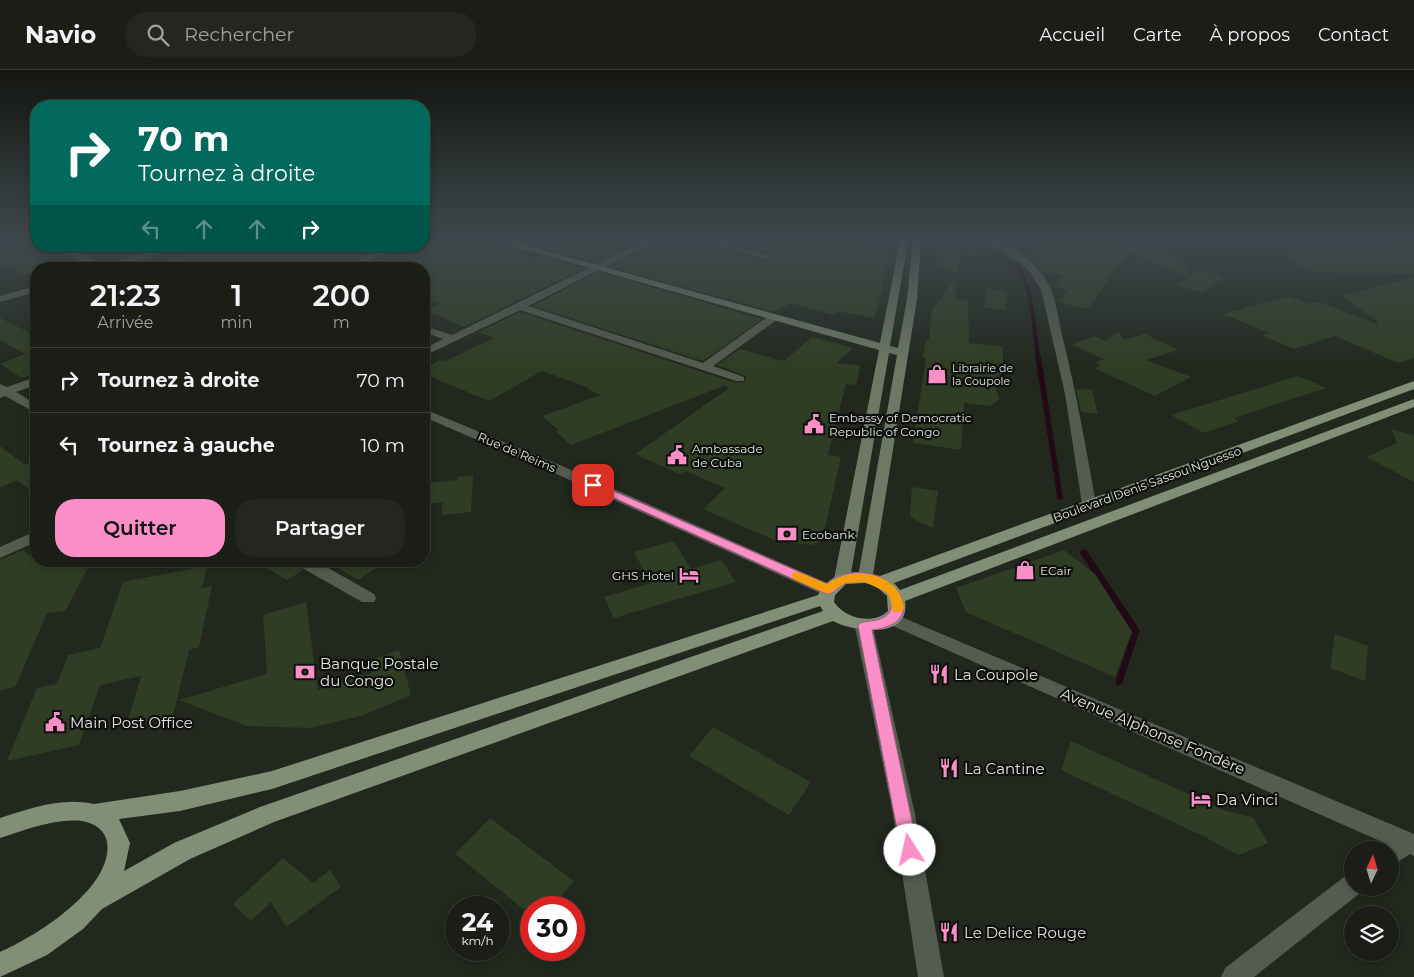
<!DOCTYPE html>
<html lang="fr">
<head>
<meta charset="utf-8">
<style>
	body { margin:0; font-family:Montserrat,sans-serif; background:#23271f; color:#f1f3f6; height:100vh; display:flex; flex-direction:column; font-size:19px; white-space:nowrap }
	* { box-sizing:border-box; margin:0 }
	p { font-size:16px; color:#9fa2a1 }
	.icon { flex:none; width:28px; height:28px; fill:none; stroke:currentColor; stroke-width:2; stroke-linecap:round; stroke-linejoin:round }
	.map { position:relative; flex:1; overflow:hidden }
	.drawer { position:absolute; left:30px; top:192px; width:400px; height:305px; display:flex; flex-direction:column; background:#1a1e16; border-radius:20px; box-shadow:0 2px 8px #0003,0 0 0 1px #383c35 }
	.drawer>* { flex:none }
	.banner { position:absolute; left:30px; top:30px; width:400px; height:152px; border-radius:20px; box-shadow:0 2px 8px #0003,0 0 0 1px #383c35; background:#00695c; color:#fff; overflow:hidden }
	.needle { width:32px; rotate:4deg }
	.tools { position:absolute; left:1344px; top:771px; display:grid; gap:10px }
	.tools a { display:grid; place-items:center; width:55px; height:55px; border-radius:50%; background:#1a1e16; box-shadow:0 2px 8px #0003,0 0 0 1px #383c35; font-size:25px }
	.speed { position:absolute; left:445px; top:826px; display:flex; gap:10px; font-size:25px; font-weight:700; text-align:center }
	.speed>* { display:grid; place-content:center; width:65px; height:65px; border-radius:50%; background:#1a1e16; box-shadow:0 2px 8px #0003,0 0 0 1px #383c35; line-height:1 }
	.speed small { font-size:12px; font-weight:400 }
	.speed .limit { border:8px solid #d22; background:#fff; color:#111 }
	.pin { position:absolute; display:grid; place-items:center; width:42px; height:42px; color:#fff; margin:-21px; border-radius:10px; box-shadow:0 2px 8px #0006 }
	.me { position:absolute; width:55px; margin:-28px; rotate:350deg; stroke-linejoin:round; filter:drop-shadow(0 0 4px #0008) }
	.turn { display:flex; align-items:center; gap:18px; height:105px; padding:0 25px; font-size:22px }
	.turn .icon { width:65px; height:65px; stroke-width:2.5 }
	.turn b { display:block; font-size:35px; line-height:42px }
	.lanes { display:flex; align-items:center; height:48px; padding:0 25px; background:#0003; justify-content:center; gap:25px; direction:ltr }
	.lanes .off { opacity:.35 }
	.eta { display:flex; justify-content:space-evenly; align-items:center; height:85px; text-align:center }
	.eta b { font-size:30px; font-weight:600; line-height:35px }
	.button { display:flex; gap:10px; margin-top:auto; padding:10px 25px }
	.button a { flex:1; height:58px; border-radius:20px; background:#fa8fc7; color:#111; font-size:20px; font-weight:600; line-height:58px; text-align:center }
	.button a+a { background:#23271f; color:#f1f3f6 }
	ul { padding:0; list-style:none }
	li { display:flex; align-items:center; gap:15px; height:65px; padding:0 25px; border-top:1px solid #383c35 }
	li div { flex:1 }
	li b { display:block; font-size:19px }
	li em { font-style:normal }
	header { display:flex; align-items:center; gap:30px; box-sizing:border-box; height:70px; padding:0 25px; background:#1a1e16; border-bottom:1px solid #383c35 }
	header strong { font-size:24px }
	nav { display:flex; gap:28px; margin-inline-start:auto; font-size:18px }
	.search { width:350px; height:45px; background:#23271f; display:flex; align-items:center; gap:12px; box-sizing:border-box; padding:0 18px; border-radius:20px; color:#9fa2a1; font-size:19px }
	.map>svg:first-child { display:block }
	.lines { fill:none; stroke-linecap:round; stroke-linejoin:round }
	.stream-far2 { stroke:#210916; stroke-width:4 }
	.stream-far1 { stroke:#210916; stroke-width:5.5 }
	.stream { stroke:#210916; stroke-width:7 }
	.building { fill:#2f3d24 }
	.street { fill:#545b4f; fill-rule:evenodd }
	.secondary { fill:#6d7865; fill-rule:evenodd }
	.primary { fill:#808f76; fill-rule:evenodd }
	.route { fill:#fa8fc7; stroke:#a25d81 }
	.slow { fill:#f59e0b }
	.labels { text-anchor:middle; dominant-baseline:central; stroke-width:4.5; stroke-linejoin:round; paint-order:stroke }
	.far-poi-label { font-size:11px; fill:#e1e5de; stroke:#0d100c; text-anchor:start }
	.poi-label { font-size:12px; fill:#e1e5de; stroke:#0d100c; text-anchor:start }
	.street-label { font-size:12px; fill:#e1e5de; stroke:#0d100c }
	.near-poi-label { font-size:15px; fill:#e1e5de; stroke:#0d100c; text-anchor:start }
	.near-street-label { font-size:15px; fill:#e1e5de; stroke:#0d100c }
</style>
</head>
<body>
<header>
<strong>Navio</strong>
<div class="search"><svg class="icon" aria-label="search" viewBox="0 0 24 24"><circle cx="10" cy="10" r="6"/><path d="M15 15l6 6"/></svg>Rechercher</div>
<nav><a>Accueil</a><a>Carte</a><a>À propos</a><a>Contact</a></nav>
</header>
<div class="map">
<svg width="1414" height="907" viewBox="0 0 1414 907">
	<rect width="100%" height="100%" fill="#22281e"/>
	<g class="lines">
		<path class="stream-far2" d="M952 171C973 178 1000 183 1017 197 1032 210 1035 267 1038 288"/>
		<path class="stream-far1" d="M1038 286 1060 427"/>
		<path class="stream" d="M1084 483 1136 561 1119 612"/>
	</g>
	<g class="building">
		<path d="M444 171H475L534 188 540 186 584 198 464 257 425 240 440 234 424 228V199H355L408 176H431Z"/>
		<path d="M573 171H622L597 182 619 181 596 193 552 181Z"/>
		<path d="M798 171H855L894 188 885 196 882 222 874 248 838 241 833 245 790 233 775 242 610 197 642 180 714 177 768 191 774 185 740 176Z"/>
		<path d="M1051 171H1096L1119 175 1163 176 1192 205 1202 199 1224 208 1202 222 1176 215 1188 208 1129 182 1087 239 1058 232 1068 220 1054 217 1063 205 1042 201 1031 187Z"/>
		<path d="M1414 174V204L1309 202 1284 183 1315 184 1304 177Z"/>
		<path d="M213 176H355L368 184 334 199H153L152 195Z"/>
		<path d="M11 180 26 186 29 185 56 196 36 199V202L25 205 0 194V182Z"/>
		<path d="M938 181 960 183 958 202 936 199Z"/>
		<path d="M598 202 762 249 703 291 533 236Z"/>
		<path d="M957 205 955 228 968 231 969 273 1003 277V312L994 311 999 329 991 336 964 333 961 380 913 373 926 288H923L926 270H929L932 240Z"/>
		<path d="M1414 207V288L1398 293 1335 266 1293 279 1262 265 1268 263 1223 244 1288 226 1311 234 1319 232 1377 254 1378 252 1342 226Z"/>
		<path d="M988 219 1007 222 1005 240 984 237Z"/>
		<path d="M520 242 736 313 745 312 746 306 717 295 740 279 784 291 812 267 853 278 837 293 860 295 856 315 846 314 828 385 841 387 822 471 811 475 774 470 703 439 725 418 686 401 681 405 635 384 728 319 726 315 571 375 555 361 559 360 542 346 601 325 587 319 589 318 542 301 489 331 424 304V299L440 290 445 291 494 268 478 262Z"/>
		<path d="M0 248 36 266V303L22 308 0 294 25 284 0 270Z"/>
		<path d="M1119 261 1124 270 1145 264 1178 280 1146 290 1191 307 1155 326 1094 298 1101 295 1095 293 1104 289 1072 275 1094 266 1105 271Z"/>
		<path d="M1298 306 1326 318 1234 348 1239 351 1204 363 1171 345Z"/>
		<path d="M1076 319 1092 320 1098 344 1081 342Z"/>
		<path d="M1391 359 1414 365V412L1367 387 1397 373Z"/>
		<path d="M0 376 25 395 36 390V425L17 410 0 418Z"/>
		<path d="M473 405 471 442 441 445 443 432 425 434 428 413 457 410V407Z"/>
		<path d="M912 417 938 421 933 458 919 452 910 446Z"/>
		<path d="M674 471 691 499 721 490 736 512 614 548 604 527 651 513 634 482Z"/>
		<path d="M23 480 36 491H92L65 541 47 543 15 617 0 620V490Z"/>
		<path d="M1064 480 1095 504 1132 562 1115 607 966 542 956 518Z"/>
		<path d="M255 491H293L296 497 303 500 287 510Z"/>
		<path d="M326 491H387L358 510Z"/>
		<path d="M207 496 202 518 212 516 199 577 189 580 173 646 126 657 141 606 100 615 79 675 7 691 37 618 57 614 68 585 100 578 123 512Z"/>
		<path d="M306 532 318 620 373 602 370 590 399 580 411 625 361 646 310 658 247 656 179 630 267 604 263 545Z"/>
		<path d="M1335 564 1368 576 1365 611 1330 598Z"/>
		<path d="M713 657 811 712 789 745 689 686Z"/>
		<path d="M1071 671 1226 741 1253 747 1268 773 1238 785 1203 766 1061 700Z"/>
		<path d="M490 748 574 811 551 838H522L455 784Z"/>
		<path d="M283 788 313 813 330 800 341 817 286 857 271 832 251 851 233 834Z"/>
	</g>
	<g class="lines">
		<g class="street">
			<path d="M644 171H656L528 236 703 293 770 245H778V249L713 296 744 307V311H736L520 240 424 286V279L443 269 424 262V256L452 265Z"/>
			<path d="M699 171H716L772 186 768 189Z"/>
			<path d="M984 171C1008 171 1034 190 1046 210 1056 226 1058 247 1062 265 1076 321 1086 377 1096 434L1094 437H1084L1082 434 1065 324 1041 219 1026 197Z"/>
			<path d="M50 176H62L106 195 169 176H183L114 199H99Z"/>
			<path d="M357 176H369L381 181 393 176H406L349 199H336L373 184Z"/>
			<path d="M36 216V222L0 232V226Z"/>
			<path d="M36 307V315L16 322 36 334V343L5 326 0 328V314L7 317Z"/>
			<path d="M424 339 562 396 834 516 836 520 834 524H822L552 402 424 347Z"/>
			<path d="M36 461V472L0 488V477Z"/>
			<path d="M295 491H316L374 524 376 528 374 532H362L297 495Z"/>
			<path d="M892 543 1414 764V786L1410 784 1390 797V780H1381L1387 774 886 553 883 549 886 545Z"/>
			<path d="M864 551 870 553 873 557 915 744 944 907H918L893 744 855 557 858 553Z"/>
			<path d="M1352 803V818H1363L1360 823 1254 907H1221L1225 898 1344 807Z"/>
		</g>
		<path class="secondary" d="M495 171H510L880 273 900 171H908L890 276 898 278 907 229 913 171H921L917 229 872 511H860L858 507 897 285 889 283 850 509 848 513H836L834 509 879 280Z"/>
		<path class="primary" d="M1414 311V319L894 513 900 520 1414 329V337L905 531C911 570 853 562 833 551L274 752 190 789 102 839 83 859 47 885 0 907V882C35 867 114 818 107 772 105 760 94 753 82 751 55 748 25 760 0 768V748C31 738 62 727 94 734L180 721 272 701 818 525C831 500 856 499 880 506ZM865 513 876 516 887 526 888 541C874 555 845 549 834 532L835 525 846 514ZM820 536 823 541 260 737 174 773 124 801 130 773 119 749 180 741 272 719Z"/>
	</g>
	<linearGradient id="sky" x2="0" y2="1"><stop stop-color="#131610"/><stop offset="0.57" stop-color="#3e484c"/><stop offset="1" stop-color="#3e484c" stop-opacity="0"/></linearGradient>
	<rect width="1414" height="298" fill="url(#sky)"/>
	<path class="route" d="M593 412 827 514C879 474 943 552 872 560L918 780 916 786 910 789 904 786 901 780 858 556 860 553C869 550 882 552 889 543 892 539 892 532 890 528 884 513 857 507 844 514 836 518 834 526 824 523L590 417 588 415Z"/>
	<path class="slow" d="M798 502 827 514C852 495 900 502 904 538L902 542H893L890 528 886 522 865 512 845 513 828 524 793 509 792 506 793 503Z"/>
	<defs>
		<symbol id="shop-bare" viewBox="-9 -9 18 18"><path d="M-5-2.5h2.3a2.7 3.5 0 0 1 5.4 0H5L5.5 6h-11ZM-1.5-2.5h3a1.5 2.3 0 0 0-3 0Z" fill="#fa8fc7" stroke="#0d100c" stroke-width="2.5" paint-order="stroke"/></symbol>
		<symbol id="civic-bare" viewBox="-9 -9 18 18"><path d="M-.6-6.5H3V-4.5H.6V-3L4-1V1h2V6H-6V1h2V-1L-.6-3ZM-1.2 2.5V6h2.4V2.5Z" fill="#fa8fc7" stroke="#0d100c" stroke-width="2.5" paint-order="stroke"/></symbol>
		<symbol id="bank-bare" viewBox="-9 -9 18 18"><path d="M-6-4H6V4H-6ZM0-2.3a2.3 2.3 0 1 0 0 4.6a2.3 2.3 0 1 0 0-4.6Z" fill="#fa8fc7" stroke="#0d100c" stroke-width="2.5" paint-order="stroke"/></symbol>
		<symbol id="hotel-bare" viewBox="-9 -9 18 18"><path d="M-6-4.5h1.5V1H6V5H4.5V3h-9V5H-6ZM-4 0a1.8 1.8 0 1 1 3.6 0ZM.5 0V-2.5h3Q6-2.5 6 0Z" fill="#fa8fc7" stroke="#0d100c" stroke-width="2.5" paint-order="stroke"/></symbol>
		<symbol id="restaurant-bare" viewBox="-9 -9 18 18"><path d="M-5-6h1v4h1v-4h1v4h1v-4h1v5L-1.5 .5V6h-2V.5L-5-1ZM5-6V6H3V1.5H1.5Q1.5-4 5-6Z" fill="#fa8fc7" stroke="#0d100c" stroke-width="2.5" paint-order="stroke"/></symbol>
	</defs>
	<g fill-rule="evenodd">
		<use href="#shop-bare" x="923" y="290" width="28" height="28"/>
		<use href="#civic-bare" x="800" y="340" width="28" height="28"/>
		<use href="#civic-bare" x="663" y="371" width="28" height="28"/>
		<use href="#bank-bare" x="773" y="450" width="28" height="28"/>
		<use href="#shop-bare" x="1011" y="486" width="28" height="28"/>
		<use href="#hotel-bare" x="675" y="491" width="28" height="28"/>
		<use href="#bank-bare" x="291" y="588" width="28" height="28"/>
		<use href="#restaurant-bare" x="925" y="590" width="28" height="28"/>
		<use href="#civic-bare" x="41" y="638" width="28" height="28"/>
		<use href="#restaurant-bare" x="935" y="684" width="28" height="28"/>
		<use href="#hotel-bare" x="1187" y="715" width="28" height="28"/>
		<use href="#restaurant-bare" x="935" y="848" width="28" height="28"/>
	</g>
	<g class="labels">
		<g class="far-poi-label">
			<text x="952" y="298">Librairie de<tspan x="952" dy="13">la Coupole</tspan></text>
		</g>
		<g class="poi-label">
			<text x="829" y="347">Embassy of Democratic<tspan x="829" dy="14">Republic of Congo</tspan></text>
			<text x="692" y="378">Ambassade<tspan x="692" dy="14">de Cuba</tspan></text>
			<text x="802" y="464">Ecobank</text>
			<text x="1040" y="500">ECair</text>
			<text x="674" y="505" text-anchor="end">GHS Hotel</text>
		</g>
		<g class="street-label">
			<text transform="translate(517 382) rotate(23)">Rue de Reims</text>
			<text transform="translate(1147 414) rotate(-20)">Boulevard Denis Sassou Nguesso</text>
		</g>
		<g class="near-poi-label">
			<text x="320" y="593">Banque Postale<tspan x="320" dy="17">du Congo</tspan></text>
			<text x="954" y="604">La Coupole</text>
			<text x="70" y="652">Main Post Office</text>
			<text x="964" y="698">La Cantine</text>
			<text x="1216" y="729">Da Vinci</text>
			<text x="964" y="862">Le Delice Rouge</text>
		</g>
		<g class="near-street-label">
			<text transform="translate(1153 661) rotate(23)">Avenue Alphonse Fondère</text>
		</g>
	</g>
</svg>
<div class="tools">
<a><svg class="needle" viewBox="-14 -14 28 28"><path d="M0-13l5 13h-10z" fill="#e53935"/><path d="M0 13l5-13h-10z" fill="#9fa2a1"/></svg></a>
<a><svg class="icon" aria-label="layers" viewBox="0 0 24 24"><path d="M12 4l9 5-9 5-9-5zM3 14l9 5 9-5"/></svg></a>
</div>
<div class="speed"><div>24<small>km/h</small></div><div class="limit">30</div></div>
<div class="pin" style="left:593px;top:415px;background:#d93025"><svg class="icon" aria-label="arrive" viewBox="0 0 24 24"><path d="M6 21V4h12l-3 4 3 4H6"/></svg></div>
<svg class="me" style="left:910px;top:780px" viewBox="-20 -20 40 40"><circle r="19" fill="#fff"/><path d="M0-13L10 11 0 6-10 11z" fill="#fa8fc7"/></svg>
<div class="banner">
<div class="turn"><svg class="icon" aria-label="right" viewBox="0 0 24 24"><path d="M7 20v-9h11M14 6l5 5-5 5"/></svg><div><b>70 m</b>Tournez à droite</div></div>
<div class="lanes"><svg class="icon off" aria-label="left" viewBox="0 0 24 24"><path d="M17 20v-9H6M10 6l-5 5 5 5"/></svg><svg class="icon off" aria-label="ahead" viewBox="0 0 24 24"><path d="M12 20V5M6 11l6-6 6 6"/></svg><svg class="icon off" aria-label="ahead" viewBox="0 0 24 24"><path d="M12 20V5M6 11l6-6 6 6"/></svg><svg class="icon" aria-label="right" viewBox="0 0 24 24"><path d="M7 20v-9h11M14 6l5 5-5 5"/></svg></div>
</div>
<section class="drawer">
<div class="eta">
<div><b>21:23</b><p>Arrivée</p></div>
<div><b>1</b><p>min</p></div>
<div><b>200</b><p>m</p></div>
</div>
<ul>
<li><svg class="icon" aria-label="right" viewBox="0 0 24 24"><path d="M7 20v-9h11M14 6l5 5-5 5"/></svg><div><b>Tournez à droite</b></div><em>70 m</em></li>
<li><svg class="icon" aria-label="left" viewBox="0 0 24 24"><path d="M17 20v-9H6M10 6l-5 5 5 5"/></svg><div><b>Tournez à gauche</b></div><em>10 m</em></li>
</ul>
<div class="button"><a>Quitter</a><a>Partager</a></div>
</section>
</div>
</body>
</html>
